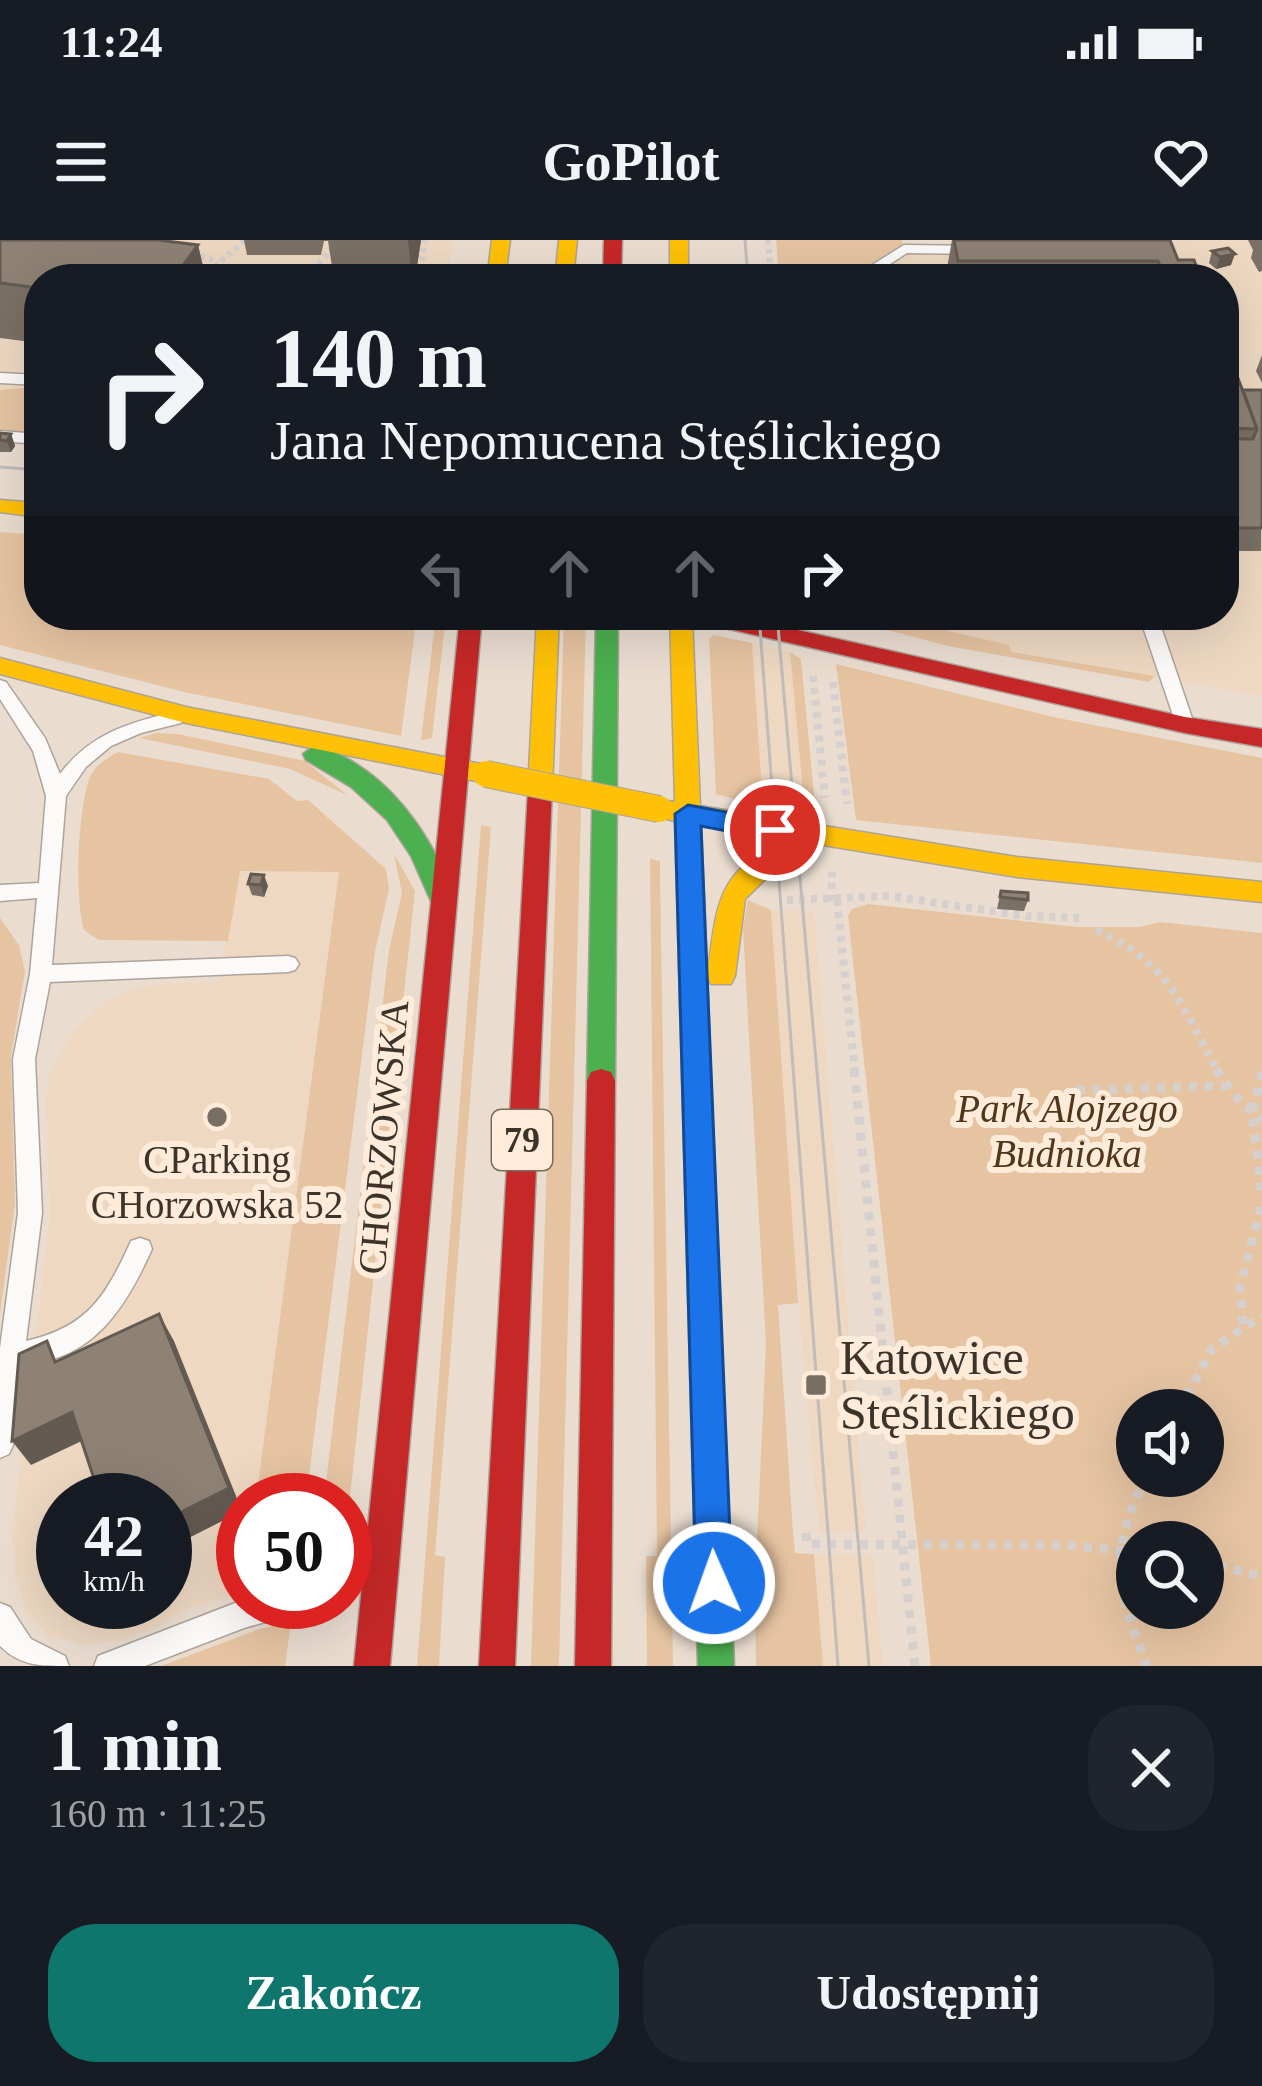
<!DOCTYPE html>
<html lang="pl">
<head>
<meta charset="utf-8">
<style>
	body { margin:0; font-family:Georgia,serif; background:#20242c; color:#f1f3f6; height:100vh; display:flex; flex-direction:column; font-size:45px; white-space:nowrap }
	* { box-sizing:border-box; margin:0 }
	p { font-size:39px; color:#9ea1a6 }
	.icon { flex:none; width:66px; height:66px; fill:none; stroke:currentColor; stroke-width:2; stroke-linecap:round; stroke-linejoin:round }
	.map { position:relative; height:1426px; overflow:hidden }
	.drawer { display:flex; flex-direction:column; background:#171b24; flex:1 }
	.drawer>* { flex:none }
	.banner { position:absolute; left:24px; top:24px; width:1215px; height:366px; border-radius:48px; box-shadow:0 12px 48px #0002; background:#171b24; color:#f1f3f6; overflow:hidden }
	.buttons { position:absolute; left:1116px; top:1149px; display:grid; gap:24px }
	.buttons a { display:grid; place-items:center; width:108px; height:108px; border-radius:50%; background:#171b24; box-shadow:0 12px 48px #0002; font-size:60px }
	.speed { position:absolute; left:36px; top:1233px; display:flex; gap:24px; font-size:60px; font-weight:700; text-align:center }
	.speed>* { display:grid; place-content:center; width:156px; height:156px; border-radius:50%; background:#171b24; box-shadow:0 12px 48px #0002; line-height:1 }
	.speed small { font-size:30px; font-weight:400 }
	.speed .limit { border:18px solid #d22; background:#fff; color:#111 }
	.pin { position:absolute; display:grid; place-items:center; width:102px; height:102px; color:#fff; margin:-51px; border:6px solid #fff; border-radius:50%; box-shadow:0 3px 12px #0007 }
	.me { position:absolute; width:132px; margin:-66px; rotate:358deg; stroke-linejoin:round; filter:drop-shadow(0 0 9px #0008) }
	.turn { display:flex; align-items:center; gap:42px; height:252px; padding:0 48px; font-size:54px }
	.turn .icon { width:156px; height:156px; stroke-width:2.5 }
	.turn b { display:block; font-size:84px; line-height:102px }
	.lanes { display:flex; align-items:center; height:114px; padding:0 48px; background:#0003; justify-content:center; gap:60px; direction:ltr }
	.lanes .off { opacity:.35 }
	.round { display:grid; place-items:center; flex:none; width:126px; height:126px; border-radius:48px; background:#20242c }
	.summary { display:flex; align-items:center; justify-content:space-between; height:204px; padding:0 48px }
	h1 { font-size:72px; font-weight:800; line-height:90px }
	.cta { display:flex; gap:24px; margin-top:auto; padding:24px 48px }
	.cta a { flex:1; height:138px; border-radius:48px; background:#0f766e; color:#fff; font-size:48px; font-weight:800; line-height:138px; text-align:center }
	.cta a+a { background:#20242c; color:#f1f3f6 }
	.status { display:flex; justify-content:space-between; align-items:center; height:84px; padding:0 60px; background:#171b24; direction:ltr }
	.status svg { height:33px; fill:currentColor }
	header { display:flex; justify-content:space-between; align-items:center; height:156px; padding:0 48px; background:#171b24; font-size:54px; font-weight:800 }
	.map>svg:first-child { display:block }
	.built { fill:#eed8c2; fill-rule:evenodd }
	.green { fill:#e6c4a2; fill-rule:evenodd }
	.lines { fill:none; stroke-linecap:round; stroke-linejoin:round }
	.lane-casing { stroke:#ada39a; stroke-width:3 }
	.fast-casing { stroke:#ada39a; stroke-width:3 }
	.slow-casing { stroke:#ada39a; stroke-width:3 }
	.jam-casing { stroke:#ada39a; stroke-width:3 }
	.path-far2 { stroke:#d5d0cd; stroke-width:6; stroke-dasharray:4.5 4.5; stroke-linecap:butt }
	.path-far1 { stroke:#d5d0cd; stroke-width:8; stroke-dasharray:6 6; stroke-linecap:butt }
	.path { stroke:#d5d0cd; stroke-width:9; stroke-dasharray:8 8; stroke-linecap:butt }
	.lane { fill:#fcfaf8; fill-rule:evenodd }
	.fast { fill:#4caf50; fill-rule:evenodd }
	.slow { fill:#ffc107; fill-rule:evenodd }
	.jam { fill:#c62828; fill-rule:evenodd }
	.tram { stroke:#bfbcb9; stroke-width:3 }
	.slow-bridge-casing { stroke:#ada39a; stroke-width:28; stroke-linecap:butt }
	.slow-bridge { stroke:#ffc107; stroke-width:26 }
	.wall { fill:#7a7065 }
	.shaded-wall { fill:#635b52 }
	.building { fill:#8e8275; stroke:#635b52; stroke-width:3 }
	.route { fill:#1a73e8; stroke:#114b97; stroke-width:3 }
	.poi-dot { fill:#796e64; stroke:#feebd9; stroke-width:4.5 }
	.labels { text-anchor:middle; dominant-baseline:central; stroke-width:12; stroke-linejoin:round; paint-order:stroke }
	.shield { fill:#feebd9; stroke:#766a5e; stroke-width:3 }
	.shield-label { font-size:36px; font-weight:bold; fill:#3c332a }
	.park-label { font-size:39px; font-style:italic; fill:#50361a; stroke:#feebd9 }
	.street-label { font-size:39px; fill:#3c332a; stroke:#feebd9 }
	.poi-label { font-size:39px; fill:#3c332a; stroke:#feebd9 }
	.near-poi-label { font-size:48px; fill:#3c332a; stroke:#feebd9; text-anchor:start }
</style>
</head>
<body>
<div class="status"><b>11:24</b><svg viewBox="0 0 49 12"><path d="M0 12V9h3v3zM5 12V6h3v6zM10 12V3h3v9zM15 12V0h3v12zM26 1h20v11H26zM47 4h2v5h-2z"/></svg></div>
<header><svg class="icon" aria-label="menu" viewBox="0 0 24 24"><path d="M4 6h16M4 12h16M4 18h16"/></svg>GoPilot<svg class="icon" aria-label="heart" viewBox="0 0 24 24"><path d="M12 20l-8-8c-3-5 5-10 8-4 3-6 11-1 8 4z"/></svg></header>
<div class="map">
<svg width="1262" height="1426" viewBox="0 0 1262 1426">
	<rect width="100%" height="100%" fill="#eaddd0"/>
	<g class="built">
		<path d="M0 0H453L447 39H39V161L25 159 32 148 0 150Z"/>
		<path d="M1175 0H1262V456L1010 412 1008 405 880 375H1224V39H863L906 12 1167 11Z"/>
		<path d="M752 403 790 412 805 573 763 567Z"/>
		<path d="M239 631 339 632 256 1260H243V1353L186 1369 158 1387 123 1399 85 1406 48 1395 27 1373 15 1333 12 1291 50 977 46 861 49 834 74 791 107 761 128 750 157 744 218 742ZM63 1260H165V1362H63Z"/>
		<path d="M771 670 814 671 866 1291 819 1293 791 978Z"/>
		<path d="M814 1314H873L883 1426H823Z"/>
	</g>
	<g class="green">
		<path d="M776 0H902L903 6 849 39H779Z"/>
		<path d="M34 147 25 159 39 161V195L0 192V150Z"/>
		<path d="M0 292 39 295V375H417L401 496 184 452 0 405Z"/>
		<path d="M436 375H446L432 498 421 500Z"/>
		<path d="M564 375H586L559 1426H531Z"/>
		<path d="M830 375H880L1009 405 1011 412 1155 436 1149 442 948 406Z"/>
		<path d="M714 395 752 403 763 567 716 554 709 398Z"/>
		<path d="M790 412 801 419 816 575 805 573Z"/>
		<path d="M836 424 1058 478 1262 518V623L856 580Z"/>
		<path d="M157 493 178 494 305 521 347 555 290 529 139 498Z"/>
		<path d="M118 512 269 539 297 561 308 560 386 629 389 649 375 712 306 1260H256L339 632 240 631 228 701 99 700 84 690C74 659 78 567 90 537 95 525 107 518 118 512Z"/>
		<path d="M481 585 491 587 435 1315 445 1317 439 1426H417Z"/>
		<path d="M394 614 415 651 345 1304V1260H324L389 710 402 653Z"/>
		<path d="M650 619 660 621V635L673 1426H647L646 1316H657Z"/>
		<path d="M748 660 771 670 798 1063 778 1065 793 1292 795 1313 814 1314 823 1426H756L755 1346 766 1104 743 689Z"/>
		<path d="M868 664 1077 687H1139L1160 682 1262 693V1426H931L848 676 852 669ZM1203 1170V1236H1137V1170ZM1137 1302H1203V1368H1137Z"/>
		<path d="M0 678 19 705 25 732 11 816 15 963 0 1074Z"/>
		<path d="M291 1382 285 1426H161L259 1389Z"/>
	</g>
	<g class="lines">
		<defs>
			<g id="lane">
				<path d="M904 5 979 6 986 10 979 14 907 13 867 39H850Z"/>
				<path d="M0 133 39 135V145L0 143Z"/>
				<path d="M0 191 39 194V204L0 201Z"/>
				<path d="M1139 375H1157L1194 484 1192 489H1178L1176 484Z"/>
				<path d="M0 440 6 442 45 498 60 534C90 494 128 483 174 472L183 478 181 483 141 493 111 506 86 527 66 556 52 725 288 716 295 718 299 724 295 730 288 732 50 742 35 819 42 973 26 1101C88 1087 106 1056 131 1001L140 998 149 1001 152 1009C126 1067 93 1121 23 1124L13 1205 9 1214 0 1218V1108L18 973 13 819 30 734 37 658 0 661V645L39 643 46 556 33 511 0 459Z"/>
				<path d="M243 1360 304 1362 300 1372 244 1388 145 1426H94L98 1416Z"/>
				<path d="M0 1363 10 1367 31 1399 65 1416 69 1426C40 1426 20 1426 0 1406Z"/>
			</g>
			<g id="fast">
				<path d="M596 375H618L615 841 611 850 601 853 591 850 587 841Z"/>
				<path d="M315 505C387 527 432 594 456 661L452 668H434L411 616 387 580 351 547 306 520 303 514Z"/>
				<path d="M700 927 711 931 715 940 734 1426H698L685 940 689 931Z"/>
			</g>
			<g id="slow">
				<path d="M492 0H510L505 39H487Z"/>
				<path d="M559 0H577L573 39H555Z"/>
				<rect x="670" y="0" width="18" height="39"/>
				<path d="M0 260 39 263V277L0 272Z"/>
				<path d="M537 375H559L552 550 540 559 528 550Z"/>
				<path d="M670 375H692L700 566 1017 617 1262 642V662L1017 637 823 605 778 627 745 659 735 736 731 744H711L707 736C718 665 713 634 786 599L701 585 715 940 711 949 700 953 689 949 685 940 675 581 650 575 646 569 659 560 675 562Z"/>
				<path d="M0 418 186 467 486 525 498 534 486 543 186 483 0 434Z"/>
			</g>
			<g id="jam">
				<path d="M604 0H622L621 39H603Z"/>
				<path d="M460 375H482L390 1426H354Z"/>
				<path d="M687 375H731L1185 477 1262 489V507L1185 493 698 382Z"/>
				<path d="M540 541 552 550 515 1426H479L528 550Z"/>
				<path d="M601 829 611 832 615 841 611 1426H575L587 841 591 832Z"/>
			</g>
		</defs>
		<use href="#lane" class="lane-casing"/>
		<use href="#fast" class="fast-casing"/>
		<use href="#slow" class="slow-casing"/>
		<use href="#jam" class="jam-casing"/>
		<g class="path-far2">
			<path d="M768 0 771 39"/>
			<path d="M192 13 219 22"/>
			<path d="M201 39 245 0"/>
			<path d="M308 39 332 7"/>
			<path d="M420 39 425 0"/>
		</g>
		<g class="path-far1">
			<path d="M813 436 825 558"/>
			<path d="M833 442 847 564"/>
			<path d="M787 660 891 656 1026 676 1081 678"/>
			<path d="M837 660 855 832"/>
			<path d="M831 661 832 632"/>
			<path d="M1096 690C1171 724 1181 765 1218 832"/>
		</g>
		<g class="path">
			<path d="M854 829 915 1426"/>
			<path d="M1216 829 1236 857 1262 880"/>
			<path d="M1262 832 1252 873 1262 955"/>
			<path d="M1077 850 1224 846"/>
			<path d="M1243 1084 1240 1047 1262 963"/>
			<path d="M1179 1170 1212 1109 1262 1076"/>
			<path d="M1147 1236C1107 1313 1117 1347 1147 1426"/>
			<path d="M806 1293 807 1304 1065 1305 1137 1312"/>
			<path d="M1203 1321 1262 1337"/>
		</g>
		<use href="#lane" class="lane"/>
		<use href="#fast" class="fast"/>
		<use href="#slow" class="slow"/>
		<use href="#jam" class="jam"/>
		<g class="tram">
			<path d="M745 0 748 39"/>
			<path d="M0 227 39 230"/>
			<path d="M759 375 838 1426"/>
			<path d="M777 375 869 1426"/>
		</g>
		<defs>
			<path id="slow-bridge" d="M486 534 659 569"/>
		</defs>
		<use href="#slow-bridge" class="slow-bridge-casing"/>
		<use href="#slow-bridge" class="slow-bridge"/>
	</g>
	<g class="wall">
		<path d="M0 0 198 5 206 39H39V103L0 98Z"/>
		<path d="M244 0H421L415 39H334L328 1H324L321 15H247Z"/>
		<path d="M952 0H1170L1178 20 1201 39H950L947 28Z"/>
		<path d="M1248 0H1262V31L1259 32 1251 18 1253 10Z"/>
		<path d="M1212 11 1231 25 1216 29 1209 23Z"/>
		<path d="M1224 101 1243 150H1262L1261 311H1224Z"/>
		<path d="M1262 115V143L1256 131Z"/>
		<path d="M0 193 11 194 15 206 11 212H0Z"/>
		<path d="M248 644 268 646 264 657 252 655Z"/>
		<path d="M1001 651 1028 660 1024 671 997 669Z"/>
	</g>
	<g class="shaded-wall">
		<path d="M408 0H421L415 39H412Z"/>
		<path d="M198 5 206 39H173Z"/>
		<path d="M1235 14 1231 25 1216 29 1220 17Z"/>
		<path d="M11 194 15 206 11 212 7 201Z"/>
		<path d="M264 635 268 646 264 657 261 645Z"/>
		<path d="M159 1074 174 1101 242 1271 165 1310Z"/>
		<path d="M72 1172 90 1197 31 1225 12 1201Z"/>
	</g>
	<g class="building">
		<path d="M0 0H158L198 5 173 39H39V48L0 43Z"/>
		<path d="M954 0H1170L1178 20H1194L1201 39H1165L1158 21H958Z"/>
		<path d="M1228 8 1235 14 1220 17 1212 11Z"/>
		<path d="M1224 101 1257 189 1224 188Z"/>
		<path d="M1243 150H1262V288H1224V240H1227L1224 233V199H1253L1257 189Z"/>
		<path d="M0 193 11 194 7 201 0 200Z"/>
		<path d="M251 634 264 635 261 645 248 644Z"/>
		<path d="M1001 651 1028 653V660L1000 657Z"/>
		<path d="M159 1074 229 1248 165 1280V1260H101L72 1172 12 1201 19 1114 47 1101 55 1122Z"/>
	</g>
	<path class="route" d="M688 565 775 581 788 590 775 600 701 586 732 1343 727 1356 714 1361 701 1356 696 1343 675 574Z"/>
	<g class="poi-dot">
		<circle cx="217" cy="877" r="12"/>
		<rect x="804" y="1133" width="24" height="24" rx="6"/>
	</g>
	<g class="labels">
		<rect class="shield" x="492" y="870" width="60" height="60" rx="9"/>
		<g class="shield-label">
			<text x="522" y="900">79</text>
		</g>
		<g class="park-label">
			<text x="1067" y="868">Park Alojzego<tspan x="1067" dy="45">Budnioka</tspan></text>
		</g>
		<g class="street-label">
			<text transform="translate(383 897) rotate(-85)">CHORZOWSKA</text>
		</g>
		<g class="poi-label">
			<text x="217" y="919">CParking<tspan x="217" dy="45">CHorzowska 52</tspan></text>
		</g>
		<g class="near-poi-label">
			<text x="840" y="1117">Katowice<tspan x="840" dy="55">Stęślickiego</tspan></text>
		</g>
	</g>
</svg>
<div class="buttons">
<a><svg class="icon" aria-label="sound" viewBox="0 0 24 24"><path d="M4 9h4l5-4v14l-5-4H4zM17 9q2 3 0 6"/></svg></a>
<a><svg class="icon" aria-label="search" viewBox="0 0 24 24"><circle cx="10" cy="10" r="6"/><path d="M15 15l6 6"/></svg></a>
</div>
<div class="speed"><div>42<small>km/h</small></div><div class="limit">50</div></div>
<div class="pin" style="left:775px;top:590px;background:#d93025"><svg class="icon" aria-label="arrive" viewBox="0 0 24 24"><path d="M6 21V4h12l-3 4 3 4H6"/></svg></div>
<svg class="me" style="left:714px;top:1343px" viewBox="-20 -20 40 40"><circle r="17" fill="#1a73e8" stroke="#fff" stroke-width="3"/><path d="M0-11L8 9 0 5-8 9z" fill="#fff"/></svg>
<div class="banner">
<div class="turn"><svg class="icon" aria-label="right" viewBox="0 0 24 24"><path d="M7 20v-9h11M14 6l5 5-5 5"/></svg><div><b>140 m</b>Jana Nepomucena Stęślickiego</div></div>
<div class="lanes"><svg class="icon off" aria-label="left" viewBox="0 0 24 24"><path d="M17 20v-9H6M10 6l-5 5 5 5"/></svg><svg class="icon off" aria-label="ahead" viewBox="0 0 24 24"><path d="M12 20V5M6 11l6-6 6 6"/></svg><svg class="icon off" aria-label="ahead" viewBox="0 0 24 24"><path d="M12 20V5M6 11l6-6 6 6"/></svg><svg class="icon" aria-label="right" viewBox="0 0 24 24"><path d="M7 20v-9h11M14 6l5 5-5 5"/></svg></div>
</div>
</div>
<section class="drawer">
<div class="summary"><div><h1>1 min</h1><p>160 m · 11:25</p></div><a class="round"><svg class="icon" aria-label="close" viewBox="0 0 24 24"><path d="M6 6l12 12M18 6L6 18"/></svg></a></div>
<div class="cta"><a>Zakończ</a><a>Udostępnij</a></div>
</section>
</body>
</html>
